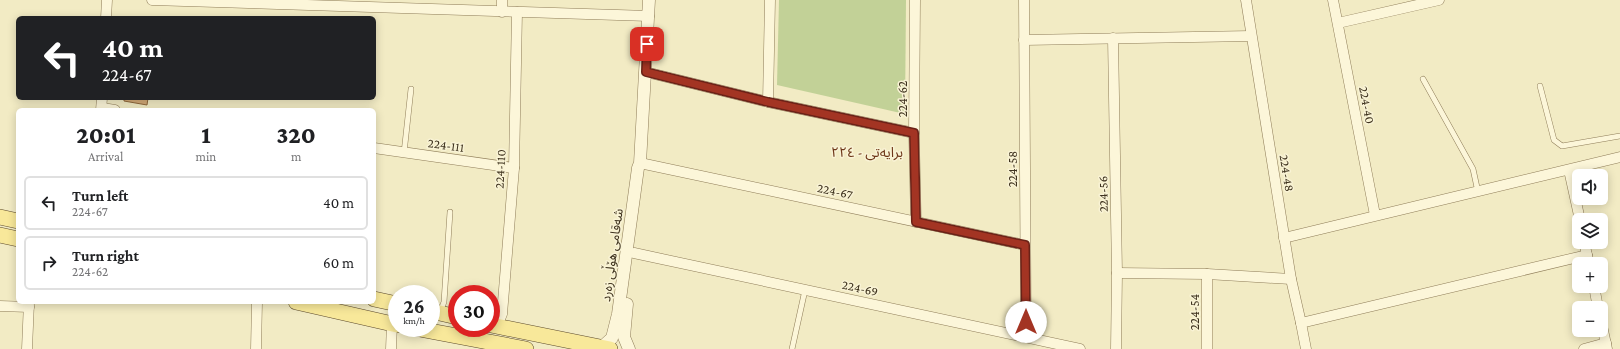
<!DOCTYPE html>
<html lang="en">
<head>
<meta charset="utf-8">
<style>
	body { margin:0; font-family:"Crimson Pro","Noto Sans Arabic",serif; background:#f2f2f2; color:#202124; height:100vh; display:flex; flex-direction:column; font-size:15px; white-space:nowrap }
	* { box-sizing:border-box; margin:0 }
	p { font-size:13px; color:#757577 }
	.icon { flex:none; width:22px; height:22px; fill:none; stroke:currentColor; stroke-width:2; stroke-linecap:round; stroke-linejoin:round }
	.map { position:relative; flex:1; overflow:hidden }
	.sheet { position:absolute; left:16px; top:108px; width:360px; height:196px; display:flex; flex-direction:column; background:#fff; border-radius:6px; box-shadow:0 2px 10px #0003 }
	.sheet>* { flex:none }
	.banner { position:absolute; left:16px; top:16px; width:360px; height:84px; border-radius:6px; box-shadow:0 2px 10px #0003; background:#202124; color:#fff; overflow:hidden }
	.controls { position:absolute; left:1572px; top:169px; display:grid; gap:8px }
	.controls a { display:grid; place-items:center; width:36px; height:36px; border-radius:6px; background:#fff; box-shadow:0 2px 10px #0003; font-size:20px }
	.speed { position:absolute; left:388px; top:285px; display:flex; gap:8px; font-size:20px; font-weight:700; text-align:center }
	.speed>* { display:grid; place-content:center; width:52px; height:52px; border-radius:50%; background:#fff; box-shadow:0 2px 10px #0003; line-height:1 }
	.speed small { font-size:10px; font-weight:400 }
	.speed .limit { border:6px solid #d22; background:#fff; color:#111 }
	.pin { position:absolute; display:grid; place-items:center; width:34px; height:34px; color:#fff; margin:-17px; border-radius:8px; box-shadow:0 2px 6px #0006 }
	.me { position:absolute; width:44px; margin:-22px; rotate:0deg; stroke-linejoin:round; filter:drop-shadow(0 0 3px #0008) }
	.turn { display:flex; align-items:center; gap:14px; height:84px; padding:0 20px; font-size:18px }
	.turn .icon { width:52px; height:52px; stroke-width:2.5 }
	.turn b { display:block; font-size:28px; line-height:34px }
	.eta { display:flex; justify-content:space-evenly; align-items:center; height:68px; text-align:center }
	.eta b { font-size:24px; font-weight:800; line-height:28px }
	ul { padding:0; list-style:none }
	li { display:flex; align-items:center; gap:12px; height:54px; margin:0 8px 6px; padding:0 12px; border:2px solid #e0e0e0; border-radius:6px }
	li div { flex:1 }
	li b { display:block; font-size:15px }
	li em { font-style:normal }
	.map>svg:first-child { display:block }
	.green { fill:#c2d197 }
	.building { fill:#d3aa77; stroke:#90693c }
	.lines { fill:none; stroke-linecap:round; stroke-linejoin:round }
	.service-casing { stroke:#8f7d59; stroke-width:6 }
	.minor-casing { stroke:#8f7d59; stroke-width:11 }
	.tertiary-casing { stroke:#8f7d59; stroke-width:13 }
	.primary-casing { stroke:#5c4a2d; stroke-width:16 }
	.service { stroke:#fcf6d9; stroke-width:5 }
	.minor { stroke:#fcf6d9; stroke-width:10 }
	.tertiary { stroke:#fcf6d9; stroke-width:12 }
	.primary { stroke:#f8e89a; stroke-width:15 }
	.route-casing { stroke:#6a2217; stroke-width:10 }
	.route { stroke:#a33423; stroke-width:7 }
	.labels { text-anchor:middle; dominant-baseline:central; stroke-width:3; stroke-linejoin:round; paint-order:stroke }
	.street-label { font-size:13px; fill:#3e321e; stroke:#f9f3d5 }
	.neighbourhood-label { font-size:14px; fill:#6e3719; stroke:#f9f3d5 }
</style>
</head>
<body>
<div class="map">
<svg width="1620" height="349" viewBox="0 0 1620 349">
	<rect width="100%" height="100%" fill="#f2ebc4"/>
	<path class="green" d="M779 0H906L905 114 777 85Z"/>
	<path class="building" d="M124 98H148L147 105 124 101Z"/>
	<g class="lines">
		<defs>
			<g id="service">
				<path d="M1423 79 1473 169 1478 192"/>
				<path d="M1540 86 1554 140 1562 146 1620 136"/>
				<path d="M404 153 411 89"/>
				<path d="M440 312 444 302 450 212"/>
				<path d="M792 349 805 290"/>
			</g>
			<g id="minor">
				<path d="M152 0 649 16"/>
				<path d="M915 0 914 133 916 222"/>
				<path d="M1024 0 1026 337"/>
				<path d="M1246 0 1291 279 1301 323 1306 349"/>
				<path d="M1333 0 1375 215"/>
				<path d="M502 12V0"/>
				<path d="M106 18 107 0"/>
				<path d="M1338 23 1439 0"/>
				<path d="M1113 38 1117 273 1116 349"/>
				<path d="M1024 40 1251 36"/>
				<path d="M646 72 768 102 914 133"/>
				<path d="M768 102 770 0"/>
				<path d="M102 108 115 110"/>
				<path d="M101 110 102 98"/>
				<path d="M374 148 514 168"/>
				<path d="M640 163 1025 245"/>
				<path d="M1569 170 1580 220"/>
				<path d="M1284 238 1620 157"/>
				<path d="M1584 242 1589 264"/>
				<path d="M634 253 1080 349"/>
				<path d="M1117 273 1207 274 1291 279"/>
				<path d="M1207 274V349"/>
				<path d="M1594 286 1598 308"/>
				<path d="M0 306 29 307"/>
				<path d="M1601 321 1607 349"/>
				<path d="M1301 323 1587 255"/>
				<path d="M497 326 502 314 514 168 517 12"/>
				<path d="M27 349 29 302"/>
				<path d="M256 349 257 302"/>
				<path d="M391 349 392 324"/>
				<path d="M1584 349 1606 343"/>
			</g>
			<g id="tertiary">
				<path d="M627 304 624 337 629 349"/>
				<path d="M602 347 612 338 618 314 638 168 640 163 649 0"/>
			</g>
			<g id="primary">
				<path d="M0 217 18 221"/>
				<path d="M0 235 18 239"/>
				<path d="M374 299 397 304"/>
				<path d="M296 302 397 325"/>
				<path d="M431 311 457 317"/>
				<path d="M491 325 610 349"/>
				<path d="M414 328 526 349"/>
			</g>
		</defs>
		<use href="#service" class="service-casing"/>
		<use href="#minor" class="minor-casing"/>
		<use href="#tertiary" class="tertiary-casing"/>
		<use href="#primary" class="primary-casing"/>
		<use href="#service" class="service"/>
		<use href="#minor" class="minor"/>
		<use href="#tertiary" class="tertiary"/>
		<use href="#primary" class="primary"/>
	</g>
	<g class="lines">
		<defs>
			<path id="route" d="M647 44 646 72 768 102 914 133 916 222 1025 245 1026 322"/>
		</defs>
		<use href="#route" class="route-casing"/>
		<use href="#route" class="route"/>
	</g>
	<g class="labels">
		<g class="street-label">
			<text transform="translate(902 99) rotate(-90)">224-62</text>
			<text transform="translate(1367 105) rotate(79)">224-40</text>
			<text transform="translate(446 145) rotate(8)">224-111</text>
			<text transform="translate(500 169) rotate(-87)">224-110</text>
			<text transform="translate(1012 169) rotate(-90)">224-58</text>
			<text transform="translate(1287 173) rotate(81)">224-48</text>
			<text transform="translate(835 191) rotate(12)">224-67</text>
			<text transform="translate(1103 194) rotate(-91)">224-56</text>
			<text transform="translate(612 255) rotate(-82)">شەقامی هۆڵی زەرد</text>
			<text transform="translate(860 288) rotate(12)">224-69</text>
			<text transform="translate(1194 312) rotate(-90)">224-54</text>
		</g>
		<g class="neighbourhood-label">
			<text x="867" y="152">برایەتی - ٢٢٤</text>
		</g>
	</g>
</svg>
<div class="controls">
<a><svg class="icon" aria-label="sound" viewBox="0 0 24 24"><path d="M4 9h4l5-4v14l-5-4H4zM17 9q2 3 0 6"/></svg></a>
<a><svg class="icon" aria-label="layers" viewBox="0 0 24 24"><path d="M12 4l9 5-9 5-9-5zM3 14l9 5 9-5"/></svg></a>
<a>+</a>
<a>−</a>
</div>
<div class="speed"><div>26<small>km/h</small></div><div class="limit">30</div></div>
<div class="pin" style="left:647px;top:44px;background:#d93025"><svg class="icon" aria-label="arrive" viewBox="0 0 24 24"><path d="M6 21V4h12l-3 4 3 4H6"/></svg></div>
<svg class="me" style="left:1026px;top:322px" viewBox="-20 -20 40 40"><circle r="19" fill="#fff"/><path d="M0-13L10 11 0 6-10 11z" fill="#a33423"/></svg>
<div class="banner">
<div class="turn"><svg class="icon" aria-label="left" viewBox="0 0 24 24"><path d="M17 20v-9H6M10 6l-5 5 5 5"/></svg><div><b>40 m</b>224-67</div></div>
</div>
<section class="sheet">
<div class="eta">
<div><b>20:01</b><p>Arrival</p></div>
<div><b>1</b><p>min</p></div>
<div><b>320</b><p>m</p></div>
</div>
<ul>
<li><svg class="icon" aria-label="left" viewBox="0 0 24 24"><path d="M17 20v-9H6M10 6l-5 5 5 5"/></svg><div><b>Turn left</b><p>224-67</p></div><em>40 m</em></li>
<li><svg class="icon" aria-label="right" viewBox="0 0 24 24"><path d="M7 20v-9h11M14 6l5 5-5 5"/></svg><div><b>Turn right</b><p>224-62</p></div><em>60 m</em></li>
</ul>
</section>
</div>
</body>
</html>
